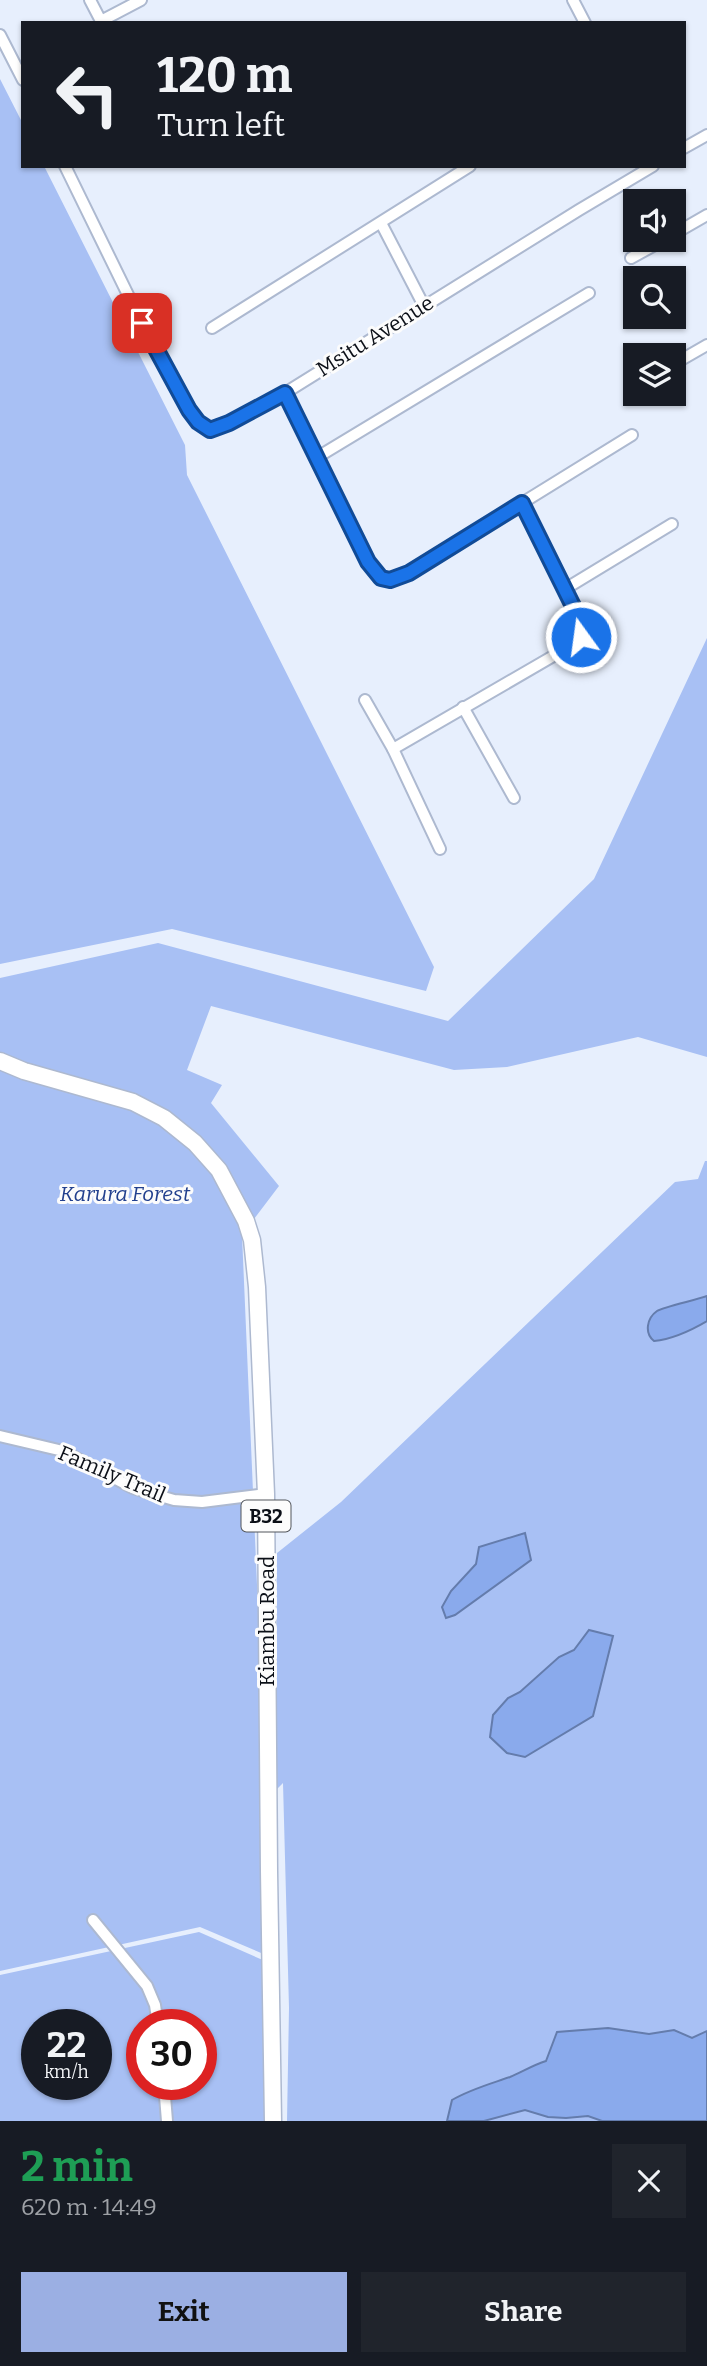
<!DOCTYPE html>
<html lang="en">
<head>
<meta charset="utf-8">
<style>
	body { margin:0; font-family:Bitter,serif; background:#20242c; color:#f1f3f6; height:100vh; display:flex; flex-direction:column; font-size:26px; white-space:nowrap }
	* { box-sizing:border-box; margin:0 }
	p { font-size:23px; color:#9ea1a6 }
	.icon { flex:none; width:38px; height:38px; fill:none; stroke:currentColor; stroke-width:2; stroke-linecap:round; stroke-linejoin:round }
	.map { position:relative; height:2121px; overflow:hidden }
	.sheet { display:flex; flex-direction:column; background:#171b24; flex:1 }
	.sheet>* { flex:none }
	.banner { position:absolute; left:21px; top:21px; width:665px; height:147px; border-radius:0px; box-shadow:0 2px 5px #0004; background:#171b24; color:#f1f3f6; overflow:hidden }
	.fabs { position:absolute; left:623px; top:189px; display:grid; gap:14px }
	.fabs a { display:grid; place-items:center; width:63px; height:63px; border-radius:0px; background:#171b24; box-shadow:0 2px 5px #0004; font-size:35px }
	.speed { position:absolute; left:21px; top:2009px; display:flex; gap:14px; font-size:35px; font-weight:700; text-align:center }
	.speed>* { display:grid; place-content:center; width:91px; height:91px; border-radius:50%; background:#171b24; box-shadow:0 2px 5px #0004; line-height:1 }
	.speed small { font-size:18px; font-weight:400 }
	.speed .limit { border:10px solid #d22; background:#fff; color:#111 }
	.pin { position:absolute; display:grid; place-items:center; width:60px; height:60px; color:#fff; margin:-30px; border-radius:14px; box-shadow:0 4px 10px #0006 }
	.me { position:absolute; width:77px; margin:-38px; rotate:346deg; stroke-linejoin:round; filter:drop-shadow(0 0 5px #0008) }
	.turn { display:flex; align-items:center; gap:24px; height:147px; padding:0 21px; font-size:32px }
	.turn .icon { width:91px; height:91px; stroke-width:2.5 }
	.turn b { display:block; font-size:49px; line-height:60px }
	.round { display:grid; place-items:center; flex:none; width:74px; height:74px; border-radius:0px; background:#20242c }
	.overview { display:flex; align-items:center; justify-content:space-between; height:119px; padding:0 21px }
	h1 { font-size:42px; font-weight:700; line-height:52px; color:#1e9e55 }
	.button { display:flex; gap:14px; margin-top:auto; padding:14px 21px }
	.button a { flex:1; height:80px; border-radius:0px; background:#9bafe3; color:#111; font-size:28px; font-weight:700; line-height:80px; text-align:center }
	.button a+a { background:#20242c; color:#f1f3f6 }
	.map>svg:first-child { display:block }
	.green { fill:#a8c0f4; fill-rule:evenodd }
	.water { fill:#8aaaec; stroke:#647cac; stroke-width:2 }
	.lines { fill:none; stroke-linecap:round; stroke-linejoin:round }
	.minor-casing { stroke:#adb9d0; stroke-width:14 }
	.highway-casing { stroke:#adb9d0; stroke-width:19 }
	.minor { stroke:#fff; stroke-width:10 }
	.highway { stroke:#fff; stroke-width:16 }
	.route-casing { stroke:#114b97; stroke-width:18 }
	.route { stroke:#1a73e8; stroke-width:12 }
	.labels { text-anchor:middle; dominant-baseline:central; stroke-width:6; stroke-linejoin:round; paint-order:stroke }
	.shield { fill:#fcfcfc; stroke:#53565c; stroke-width:2 }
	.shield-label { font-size:19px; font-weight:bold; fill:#0b0f17 }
	.street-label { font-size:21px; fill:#0b0f17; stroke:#fcfcfc }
	.park-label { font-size:21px; font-style:italic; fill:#22408e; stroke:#fcfcfc }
</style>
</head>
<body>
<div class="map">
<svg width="707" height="2121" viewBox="0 0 707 2121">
	<rect width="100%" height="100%" fill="#e7effd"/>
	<g class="green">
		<path d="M0 79 23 124V166H44L185 445 187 475 434 967 426 991 172 929 0 964Z"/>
		<path d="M707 638V1057L638 1037 507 1067 454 1070 211 1006 187 1070 222 1085 211 1103 279 1186 242 1235 273 1958 200 1927 0 1971V978L158 943 448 1021 594 879Z"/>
		<path d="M705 1161H707V2121H287L289 2008 283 1783 276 1790 277 1553 341 1502 675 1182 698 1179Z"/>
		<path d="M199 1932 265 1961 267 2121H0V1975ZM37 2025H96V2084H37ZM142 2025H201V2084H142Z"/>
	</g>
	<g class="water">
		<path d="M707 1296V1321C690 1331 673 1339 654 1341 644 1333 647 1318 657 1311 663 1307 696 1300 707 1296Z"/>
		<path d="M525 1533 531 1560 455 1615 446 1618 442 1607 451 1591 476 1564 479 1547Z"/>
		<path d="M589 1630 613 1636 593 1716 525 1757 507 1753 490 1737 493 1715 508 1698 520 1692 559 1657 574 1650Z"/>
		<path d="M608 2028 649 2034 674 2030 692 2038 707 2031V2121H602L588 2116 566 2118 548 2117 525 2110 484 2121H447L452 2100C471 2089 490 2084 510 2077 522 2072 533 2065 546 2061L557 2032Z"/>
	</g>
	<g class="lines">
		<defs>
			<g id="minor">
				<path d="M90 0 102 23"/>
				<path d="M573 0 585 23"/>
				<path d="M101 21 141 0"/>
				<path d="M0 35 23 80"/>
				<path d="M684 148 707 135"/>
				<path d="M65 166 154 348 189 410 198 422 210 430 229 423 285 393 579 210 653 166"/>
				<path d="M381 223 424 306"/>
				<path d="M674 234 707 215"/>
				<path d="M631 258 664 240"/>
				<path d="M212 328 470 166"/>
				<path d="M674 364 707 345"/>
				<path d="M285 393 368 562 378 576 387 580 409 573 632 435"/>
				<path d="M316 458 589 293"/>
				<path d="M565 589 672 524"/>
				<path d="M365 700 393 749 440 849"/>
				<path d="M463 707 514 798"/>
				<path d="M393 749 574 644 581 637 579 621 573 606 521 503"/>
				<path d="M0 1436 63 1451 133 1488 174 1500 202 1502 266 1494"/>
				<path d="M93 1920 147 1986 155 2005 158 2025"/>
				<path d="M164 2084 167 2121"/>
			</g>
			<path id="highway" d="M0 1061 24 1071 133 1102 164 1118 195 1143 219 1170 246 1221 252 1240 257 1287 266 1494 269 1871 273 2121"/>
		</defs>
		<use href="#minor" class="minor-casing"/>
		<use href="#highway" class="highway-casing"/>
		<use href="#minor" class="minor"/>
		<use href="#highway" class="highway"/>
	</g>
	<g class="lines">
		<defs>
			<path id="route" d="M142 323 189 410 198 422 210 430 229 423 285 393 368 562 381 578 390 580 409 573 522 503 573 606 579 621 581 637"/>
		</defs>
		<use href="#route" class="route-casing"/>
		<use href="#route" class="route"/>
	</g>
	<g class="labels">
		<rect class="shield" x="241.5" y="1500.5" width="49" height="31" rx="5"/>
		<g class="shield-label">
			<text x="266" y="1516">B32</text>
		</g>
		<g class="street-label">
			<text transform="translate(375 336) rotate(-32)">Msitu Avenue</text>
			<text transform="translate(112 1474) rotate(23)">Family Trail</text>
			<text transform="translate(267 1621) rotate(-90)">Kiambu Road</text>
		</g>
		<g class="park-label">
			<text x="125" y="1194">Karura Forest</text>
		</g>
	</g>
</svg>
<div class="fabs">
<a><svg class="icon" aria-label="sound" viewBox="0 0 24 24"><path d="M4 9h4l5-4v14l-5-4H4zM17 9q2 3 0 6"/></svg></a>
<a><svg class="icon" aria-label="search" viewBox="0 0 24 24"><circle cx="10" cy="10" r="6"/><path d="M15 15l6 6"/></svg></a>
<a><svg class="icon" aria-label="layers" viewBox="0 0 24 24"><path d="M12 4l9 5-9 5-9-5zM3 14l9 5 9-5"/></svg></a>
</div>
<div class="speed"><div>22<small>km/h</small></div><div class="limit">30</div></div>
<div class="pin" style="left:142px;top:323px;background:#d93025"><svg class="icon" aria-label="arrive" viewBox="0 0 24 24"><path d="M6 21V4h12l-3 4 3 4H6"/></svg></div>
<svg class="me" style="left:581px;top:637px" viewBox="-20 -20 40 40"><circle r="17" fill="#1a73e8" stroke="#fff" stroke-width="3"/><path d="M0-11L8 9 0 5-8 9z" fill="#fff"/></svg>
<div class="banner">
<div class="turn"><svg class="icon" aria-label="left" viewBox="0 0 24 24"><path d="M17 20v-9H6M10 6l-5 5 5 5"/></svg><div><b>120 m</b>Turn left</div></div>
</div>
</div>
<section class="sheet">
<div class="overview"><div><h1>2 min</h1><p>620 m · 14:49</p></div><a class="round"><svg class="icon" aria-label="close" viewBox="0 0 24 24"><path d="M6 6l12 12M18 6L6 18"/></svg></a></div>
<div class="button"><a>Exit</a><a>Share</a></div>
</section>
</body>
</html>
